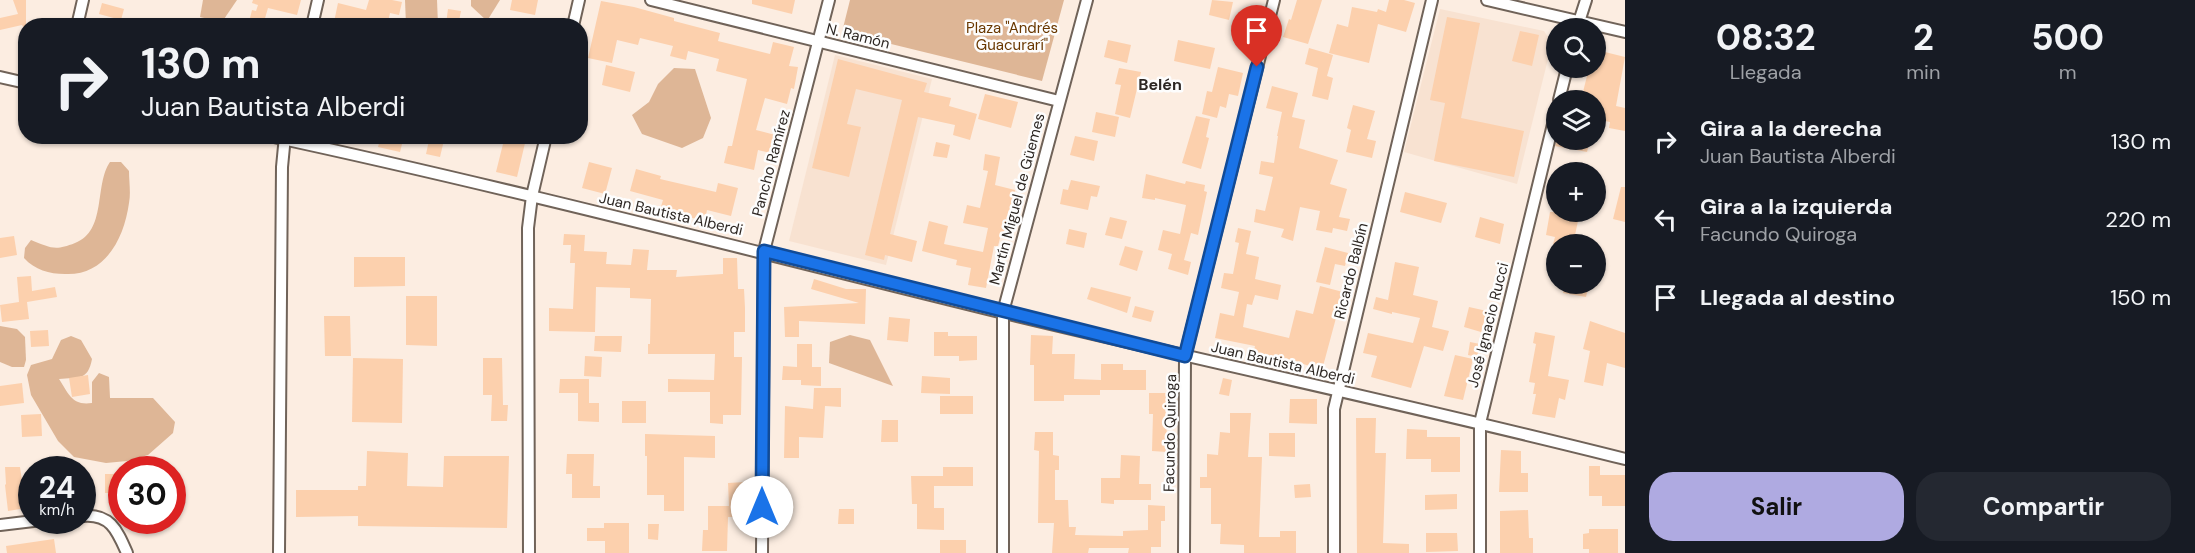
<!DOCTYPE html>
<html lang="es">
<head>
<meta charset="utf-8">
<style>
	body { margin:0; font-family:"DM Sans",sans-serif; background:#242831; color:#f1f3f6; height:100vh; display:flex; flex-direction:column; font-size:22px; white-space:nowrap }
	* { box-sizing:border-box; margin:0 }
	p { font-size:20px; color:#9ea1a6 }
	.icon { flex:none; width:33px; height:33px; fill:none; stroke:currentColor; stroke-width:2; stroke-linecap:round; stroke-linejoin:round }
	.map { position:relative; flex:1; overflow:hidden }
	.side { display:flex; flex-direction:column; background:#171b24; width:570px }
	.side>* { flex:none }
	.hud { position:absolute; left:18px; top:18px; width:570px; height:126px; border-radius:24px; box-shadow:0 2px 4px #0004; background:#171b24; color:#f1f3f6; overflow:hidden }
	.buttons { position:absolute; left:1546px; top:18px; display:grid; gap:12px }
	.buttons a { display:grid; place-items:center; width:60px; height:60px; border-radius:50%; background:#171b24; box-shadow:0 2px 4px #0004; font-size:30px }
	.speed { position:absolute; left:18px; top:456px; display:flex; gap:12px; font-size:30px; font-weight:700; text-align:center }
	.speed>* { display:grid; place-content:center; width:78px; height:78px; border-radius:50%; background:#171b24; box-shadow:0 2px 4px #0004; line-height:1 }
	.speed small { font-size:15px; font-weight:400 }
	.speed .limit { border:9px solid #d22; background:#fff; color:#111 }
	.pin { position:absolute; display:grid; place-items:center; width:51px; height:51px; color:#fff; margin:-62px -26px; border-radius:50% 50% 50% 0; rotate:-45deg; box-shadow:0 0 6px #0007 }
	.pin .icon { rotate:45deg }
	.me { position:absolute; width:66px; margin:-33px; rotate:0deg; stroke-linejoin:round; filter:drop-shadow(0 0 4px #0008) }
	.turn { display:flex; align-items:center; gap:21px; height:126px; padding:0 24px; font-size:27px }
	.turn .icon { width:78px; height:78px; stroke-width:2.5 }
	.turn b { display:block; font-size:42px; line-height:51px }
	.eta { display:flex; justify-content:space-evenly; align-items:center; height:102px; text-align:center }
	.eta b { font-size:36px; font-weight:700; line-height:42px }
	.action { display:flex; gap:12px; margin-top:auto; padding:12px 24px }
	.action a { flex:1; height:69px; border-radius:24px; background:#afaae1; color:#111; font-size:24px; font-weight:700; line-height:69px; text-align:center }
	.action a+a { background:#242831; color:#f1f3f6 }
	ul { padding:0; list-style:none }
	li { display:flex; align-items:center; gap:18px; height:78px; padding:0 24px }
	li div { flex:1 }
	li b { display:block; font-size:22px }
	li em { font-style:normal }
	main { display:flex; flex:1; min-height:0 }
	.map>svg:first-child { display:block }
	.built { fill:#f8e2d1 }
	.green { fill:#deb696 }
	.building { fill:#fcd0ad }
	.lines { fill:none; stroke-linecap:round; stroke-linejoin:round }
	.street-casing { stroke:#706359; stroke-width:14 }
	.street { stroke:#fff; stroke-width:10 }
	.route-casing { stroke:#114b97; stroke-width:15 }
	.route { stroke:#1a73e8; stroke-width:10 }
	.labels { text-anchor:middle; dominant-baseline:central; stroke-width:5; stroke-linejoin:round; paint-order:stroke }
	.park-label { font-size:15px; fill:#693801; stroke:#fdfdfd }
	.street-label { font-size:15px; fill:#2d2723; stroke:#fdfdfd }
	.neighbourhood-label { font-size:16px; font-weight:bold; fill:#2d2723; stroke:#fdfdfd }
</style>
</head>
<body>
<main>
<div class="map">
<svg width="1625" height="553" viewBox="0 0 1625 553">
	<rect width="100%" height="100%" fill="#fcede1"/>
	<g class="built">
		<path d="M1440 9 1544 31 1552 43 1517 184 1404 152Z"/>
		<path d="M835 55 932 79 886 265 789 241Z"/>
	</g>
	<g class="green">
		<path d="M203 0H237L222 22 200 17Z"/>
		<path d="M405 0H437L438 25H406Z"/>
		<path d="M471 0H500L487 21 471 6Z"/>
		<path d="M850 0H1064L1042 81 842 32Z"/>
		<path d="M674 68 695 69 711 118 703 138 682 148 642 134 632 115 649 102 658 84Z"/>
		<path d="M110 162H121L129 171C129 181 131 193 129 203 124 239 105 276 65 274 49 274 35 270 24 258L25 248 31 240C51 248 55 251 75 243 107 231 94 185 110 162Z"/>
		<path d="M0 326 17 329 25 337 26 360 24 367H12L0 362Z"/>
		<path d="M850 335 870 340 893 386 829 363 830 342Z"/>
		<path d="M71 336 81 340 92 359C88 381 78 377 59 379 69 394 72 406 92 403V382L99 373 109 377 110 398H153L175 422 173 433 148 455 127 461 106 463 74 457 58 441 31 395 27 375 31 365 52 359 61 340Z"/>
	</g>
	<g class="building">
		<path d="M13 0H26V31L22 25 0 30V18L18 14Z"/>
		<path d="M253 0H301L297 15 268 8 263 25 249 22 252 10 256 11 258 5 252 3Z"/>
		<path d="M369 0H392L402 2 399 15 390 13 387 26H349L334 22 338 3 366 10Z"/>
		<path d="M512 0H538L535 15 510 10Z"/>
		<path d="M752 0H795L792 14 752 4Z"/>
		<path d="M1212 0 1233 2 1229 20 1209 15Z"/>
		<path d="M1297 0H1322L1308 44 1283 37 1289 19 1291 20Z"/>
		<path d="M1389 0H1404L1415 3 1406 32 1378 24 1369 63 1329 53 1337 24 1348 27 1352 7 1377 12 1378 9 1386 12Z"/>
		<path d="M601 1 634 7 674 18V21L720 33 718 41 770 54 773 42 794 47 789 66 798 67 794 89 791 88 787 104 765 98 756 130 779 136 775 154 758 150 754 170 724 163 728 146H732L747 79 716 71 719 59 688 51 686 60 670 56 673 46 640 38 638 45 617 40 612 63 588 58Z"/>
		<path d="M102 3 124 9 121 20 99 14Z"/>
		<path d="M448 9 461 11 458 26 446 24Z"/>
		<path d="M1447 17 1480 23 1461 118 1524 131 1514 177 1434 161 1445 103 1430 100Z"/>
		<path d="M1520 31 1539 35 1532 66 1512 61Z"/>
		<path d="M1108 40 1131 45 1127 63 1104 57Z"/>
		<path d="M1178 40 1215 48 1210 69 1174 61Z"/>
		<path d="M1309 48 1333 55 1327 76 1333 78 1328 100 1312 96 1318 68 1305 64Z"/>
		<path d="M1601 51 1625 57 1616 106 1625 108V131L1609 128 1610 122 1596 119V100H1581L1589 68 1596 69Z"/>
		<path d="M838 59 927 83 924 92 951 98 949 106 977 114 970 140 953 135 955 125 918 117 890 234 917 241 912 262 885 255 884 260 865 255 902 100 856 89 847 124 861 127 849 177 812 168Z"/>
		<path d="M606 65 635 72 630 92 602 85Z"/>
		<path d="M1218 67 1243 73 1238 96 1229 94 1226 108 1220 106 1217 118 1202 114 1207 91 1212 92Z"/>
		<path d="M1119 68 1141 72 1130 118 1115 114 1121 85 1115 84Z"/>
		<path d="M1272 86 1298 93 1292 117 1305 120 1299 148 1338 160 1330 184 1347 189 1339 217 1350 219 1347 231 1333 228 1332 233 1316 230 1320 211 1300 207 1293 241 1281 237 1284 229 1254 222 1256 209 1265 211 1273 177 1259 174 1261 161 1274 163 1278 136H1277L1282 112 1266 108Z"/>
		<path d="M985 94 1018 102 1011 128 978 119Z"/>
		<path d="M1353 105 1375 111 1367 139 1376 141 1372 158 1346 152 1351 130 1347 128Z"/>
		<path d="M1096 112 1119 117 1115 137 1092 132Z"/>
		<path d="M1196 116 1210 119 1206 137 1209 138 1201 169 1182 163Z"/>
		<path d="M381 136H404L400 152 378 147Z"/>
		<path d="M430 136H445L440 157 426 154Z"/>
		<path d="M505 136 526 139 517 177 496 172Z"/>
		<path d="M1075 136 1098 141 1094 161 1070 155Z"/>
		<path d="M1557 140H1590L1587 152 1555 146Z"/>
		<path d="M936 142 950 145 947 158 933 156Z"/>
		<path d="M985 154 1000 157 995 185 1015 190 1005 234H1001L998 246H994L986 288 968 285 971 268 956 265 957 260 922 251 929 221 948 226 944 244 983 252 988 228 963 223 967 205 980 208 988 171 983 170Z"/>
		<path d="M589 162 612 168 605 194 582 188Z"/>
		<path d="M636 169 661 176 660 179 716 192 718 183 738 188 731 216 707 210 705 221 660 210 663 200 630 191Z"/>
		<path d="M1146 174 1185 184 1186 181 1205 185 1204 191 1207 192 1198 235 1191 233 1184 260 1191 262 1188 275 1168 269 1172 254 1158 250 1163 230 1180 234 1186 205 1155 198V200L1142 198Z"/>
		<path d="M1071 180 1100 186 1097 197 1091 196 1088 210 1060 204 1063 189 1068 190Z"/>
		<path d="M1621 187H1625V222L1613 219Z"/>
		<path d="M1405 192 1447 203 1441 223 1400 212Z"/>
		<path d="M1550 212H1580L1573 244H1553L1555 237 1546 235Z"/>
		<path d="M1110 217 1127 221 1122 239 1105 235Z"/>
		<path d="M1480 217 1504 224 1500 244 1475 237Z"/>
		<path d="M1238 228 1251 231 1246 254 1259 257 1255 279 1281 285 1278 300 1255 295 1252 305 1247 304 1243 327 1289 338 1296 310 1313 314 1320 286 1343 292 1322 370 1294 361 1292 366 1265 361 1266 357 1253 354 1255 346 1215 338 1220 313 1234 316 1239 292 1221 288 1224 273 1233 274 1239 243 1235 242Z"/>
		<path d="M1069 229 1087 233 1084 248 1066 244Z"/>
		<path d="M564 234 585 235 584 251 607 252 606 264 631 265 633 249 649 250 647 270H677L676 277 723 274V258H737L738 289H744L745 308V332H734V357H742L741 415H723V424L710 423V392H668V379L714 380 715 354H648V344H650L651 299 630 298V288L596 287 595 332 549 331V308L573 309 575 263H570L571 245H563Z"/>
		<path d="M14 236 17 255 0 258V238Z"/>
		<path d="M1125 246 1143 251 1137 271 1119 265Z"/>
		<path d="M1325 247 1348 253 1345 266 1335 264 1330 285 1316 282Z"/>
		<path d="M354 257H405V286L354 287Z"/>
		<path d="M1395 262 1419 267 1413 295 1438 301 1432 327 1449 331 1443 351 1424 346 1411 388 1371 377 1377 356 1363 353 1368 333 1413 343 1420 318 1392 312V314L1373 309 1376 297 1388 300Z"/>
		<path d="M31 276 32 291 55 287 57 297 27 302 29 319 2 322 0 305 19 302 17 277Z"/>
		<path d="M814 279 846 289H866L865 324 799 321V337H785L784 307 859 303 811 289Z"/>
		<path d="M1565 284H1589L1586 297 1563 293Z"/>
		<path d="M1091 287 1131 297 1127 313 1087 299Z"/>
		<path d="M406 296H437V346L406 345Z"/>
		<path d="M1135 306 1154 311 1151 322 1132 317Z"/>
		<path d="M1469 307 1487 311 1481 332 1464 327Z"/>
		<path d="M324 316H350L351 356H325Z"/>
		<path d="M889 317 910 319 908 342 887 340Z"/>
		<path d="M1590 321 1625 333V368L1607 363 1603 386 1584 382 1590 351 1583 349Z"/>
		<path d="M48 330 49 346 31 347 30 331Z"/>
		<path d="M934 332H948V336H977V360L959 361V356H934Z"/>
		<path d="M1535 332 1555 336 1548 376 1569 380 1565 400 1559 398 1555 418 1532 414 1536 394H1533L1535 383 1529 382 1536 344 1533 343Z"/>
		<path d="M1031 335 1053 336 1052 354H1075L1074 379 1101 380V364H1123V370H1146V390H1100V395H1064V401H1034V365H1030Z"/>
		<path d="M595 336H622L621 352 594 351Z"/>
		<path d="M1470 342 1480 344 1477 357 1468 355Z"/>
		<path d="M797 344H812V367H821V386L801 385V380H782L783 366 797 367Z"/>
		<path d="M1455 355 1473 359 1463 400 1444 396Z"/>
		<path d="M585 356 602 357 601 377 584 376Z"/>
		<path d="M353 358 403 359 402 423 352 422Z"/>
		<path d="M483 358H502L503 405H508L507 421H491L492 395H483Z"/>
		<path d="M88 375 90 394 72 397 69 378Z"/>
		<path d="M922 376 950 378V394L921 393Z"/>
		<path d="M1223 378 1232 380 1229 396 1219 394Z"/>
		<path d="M560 379H589V403H599V422L578 421V393H559Z"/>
		<path d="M22 383 24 403 0 406V386Z"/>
		<path d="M814 388H841V407L825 406 823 438 799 437V458H784L785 406 813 409Z"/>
		<path d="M1149 393H1166L1167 452 1152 451 1153 414H1149Z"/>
		<rect x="940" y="396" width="33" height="18"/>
		<path d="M1290 399H1317V424L1289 423Z"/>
		<rect x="622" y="401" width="24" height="22"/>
		<path d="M1230 413H1251L1248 457H1262L1259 537H1280V531H1296V553H1244V545L1220 544 1221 524H1211V488H1200V477H1207V454L1218 455 1220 432 1230 433Z"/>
		<path d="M41 414 42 436 22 437 21 415Z"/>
		<path d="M1356 418H1376L1375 453H1386L1383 543 1409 544V553H1357Z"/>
		<path d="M882 420H898V442H881Z"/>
		<path d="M1407 429 1427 430V437H1460V472H1431V459H1406Z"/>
		<path d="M1035 432H1053V455L1059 456V470H1055V500H1068L1069 527H1076L1075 535 1123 536V531L1148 530V505L1165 506V521H1161V547H1151V553H1128L1129 548H1089L1088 553H1052L1054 523H1038L1039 451 1034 450Z"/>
		<path d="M1269 433H1295V457L1269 456Z"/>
		<path d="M645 434 715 436V458L684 457V511H664V495H647V456H645Z"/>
		<path d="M1501 450 1521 451V473H1528V492H1499Z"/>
		<path d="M367 451 408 453 407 486 443 487 444 456H509L507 528 358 526V516L296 517V490H358V486H366Z"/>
		<path d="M567 454H594L593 486H600V498H572V474H566Z"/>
		<path d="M1121 455 1140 456 1139 484H1151V500H1114V504L1101 503V478H1120Z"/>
		<path d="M1589 466H1600V475H1625V506H1602V496H1589Z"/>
		<path d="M5 467H20L26 508 8 511 5 485 6 484Z"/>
		<path d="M943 467H973V486H934V508H944V530L917 529V504H912L911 476H943Z"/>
		<rect x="105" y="474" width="16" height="19"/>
		<path d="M745 482V517H728L727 551H702L703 530H708V506H729L728 483Z"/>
		<path d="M1310 484 1311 497 1295 498 1294 485Z"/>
		<path d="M1457 494V509L1425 510V495Z"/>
		<path d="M839 509H854V524H838Z"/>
		<path d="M1528 510 1529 538H1533V553H1500V511Z"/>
		<path d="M604 523H629V553H605V541H587V528H604Z"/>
		<path d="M648 524H659L658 540 648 539Z"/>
		<path d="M1589 529H1618V553H1589V549H1583V534L1589 533Z"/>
		<path d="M1426 533H1457L1458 551 1426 552Z"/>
		<path d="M54 539 56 553H7L6 546Z"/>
		<rect x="940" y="540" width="26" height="13"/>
	</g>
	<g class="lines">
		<defs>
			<g id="street">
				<path d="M651 0 1059 101"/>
				<path d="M1487 0 1625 32"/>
				<path d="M77 26 83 0"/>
				<path d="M312 26 318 0"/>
				<path d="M573 26 579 0"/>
				<path d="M1577 28 1586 0"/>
				<path d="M0 77 26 83"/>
				<path d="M1559 100 1567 68"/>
				<path d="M269 136C515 189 759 253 1004 313 1211 363 1419 407 1625 459"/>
				<path d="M82 516C110 513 117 530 127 553"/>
				<path d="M0 525 42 520"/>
				<path d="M279 553 282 167 285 136"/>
				<path d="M529 553 528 228 532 196 546 136"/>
				<path d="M762 553 764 251 829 0"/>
				<path d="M1003 553V312L1087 0"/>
				<path d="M1184 553 1185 356 1274 0"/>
				<path d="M1334 553V409L1432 0"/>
				<path d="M1480 553V423L1557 108"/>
			</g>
		</defs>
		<use href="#street" class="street-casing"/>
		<use href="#street" class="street"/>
	</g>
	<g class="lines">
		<defs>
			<path id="route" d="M762 507 764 251 1185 356 1257 67"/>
		</defs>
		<use href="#route" class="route-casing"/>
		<use href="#route" class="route"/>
	</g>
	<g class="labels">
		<g class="park-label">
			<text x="1012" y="28">Plaza "Andrés<tspan x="1012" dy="17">Guacurarí"</tspan></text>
		</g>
		<g class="street-label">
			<text transform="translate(858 36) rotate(14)">N. Ramón</text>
			<text transform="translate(771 163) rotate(-75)">Pancho Ramírez</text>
			<text transform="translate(1017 199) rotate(-75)">Martín Miguel de Güemes</text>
			<text transform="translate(671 214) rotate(13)">Juan Bautista Alberdi</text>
			<text transform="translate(1351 271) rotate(-76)">Ricardo Balbín</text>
			<text transform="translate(1488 325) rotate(-76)">José Ignacio Rucci</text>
			<text transform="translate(1283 363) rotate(13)">Juan Bautista Alberdi</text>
			<text transform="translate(1170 433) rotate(-89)">Facundo Quiroga</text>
		</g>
		<g class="neighbourhood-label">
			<text x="1160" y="84">Belén</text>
		</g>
	</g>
</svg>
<div class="buttons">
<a><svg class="icon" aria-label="search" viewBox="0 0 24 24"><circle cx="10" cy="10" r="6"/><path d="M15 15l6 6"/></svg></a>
<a><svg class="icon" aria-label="layers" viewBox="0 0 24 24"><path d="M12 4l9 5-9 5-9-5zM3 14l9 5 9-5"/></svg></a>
<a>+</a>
<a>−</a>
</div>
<div class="speed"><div>24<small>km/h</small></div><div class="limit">30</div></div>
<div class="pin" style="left:1257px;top:67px;background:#d93025"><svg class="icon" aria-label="arrive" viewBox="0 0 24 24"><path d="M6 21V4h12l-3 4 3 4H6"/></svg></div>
<svg class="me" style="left:762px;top:507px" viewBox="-20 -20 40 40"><circle r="19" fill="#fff"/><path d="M0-13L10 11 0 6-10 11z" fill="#1a73e8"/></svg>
<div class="hud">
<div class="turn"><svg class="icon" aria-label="right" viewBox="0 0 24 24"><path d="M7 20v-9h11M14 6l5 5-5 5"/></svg><div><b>130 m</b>Juan Bautista Alberdi</div></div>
</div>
</div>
<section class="side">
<div class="eta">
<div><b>08:32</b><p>Llegada</p></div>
<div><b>2</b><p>min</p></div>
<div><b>500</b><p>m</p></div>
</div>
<ul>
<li><svg class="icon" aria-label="right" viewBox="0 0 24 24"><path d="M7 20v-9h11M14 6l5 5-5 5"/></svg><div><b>Gira a la derecha</b><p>Juan Bautista Alberdi</p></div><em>130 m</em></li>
<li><svg class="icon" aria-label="left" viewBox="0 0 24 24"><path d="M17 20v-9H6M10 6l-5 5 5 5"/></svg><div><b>Gira a la izquierda</b><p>Facundo Quiroga</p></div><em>220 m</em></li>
<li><svg class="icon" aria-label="arrive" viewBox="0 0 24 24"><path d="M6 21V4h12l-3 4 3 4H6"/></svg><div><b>Llegada al destino</b></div><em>150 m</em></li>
</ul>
<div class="action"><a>Salir</a><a>Compartir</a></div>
</section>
</main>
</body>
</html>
